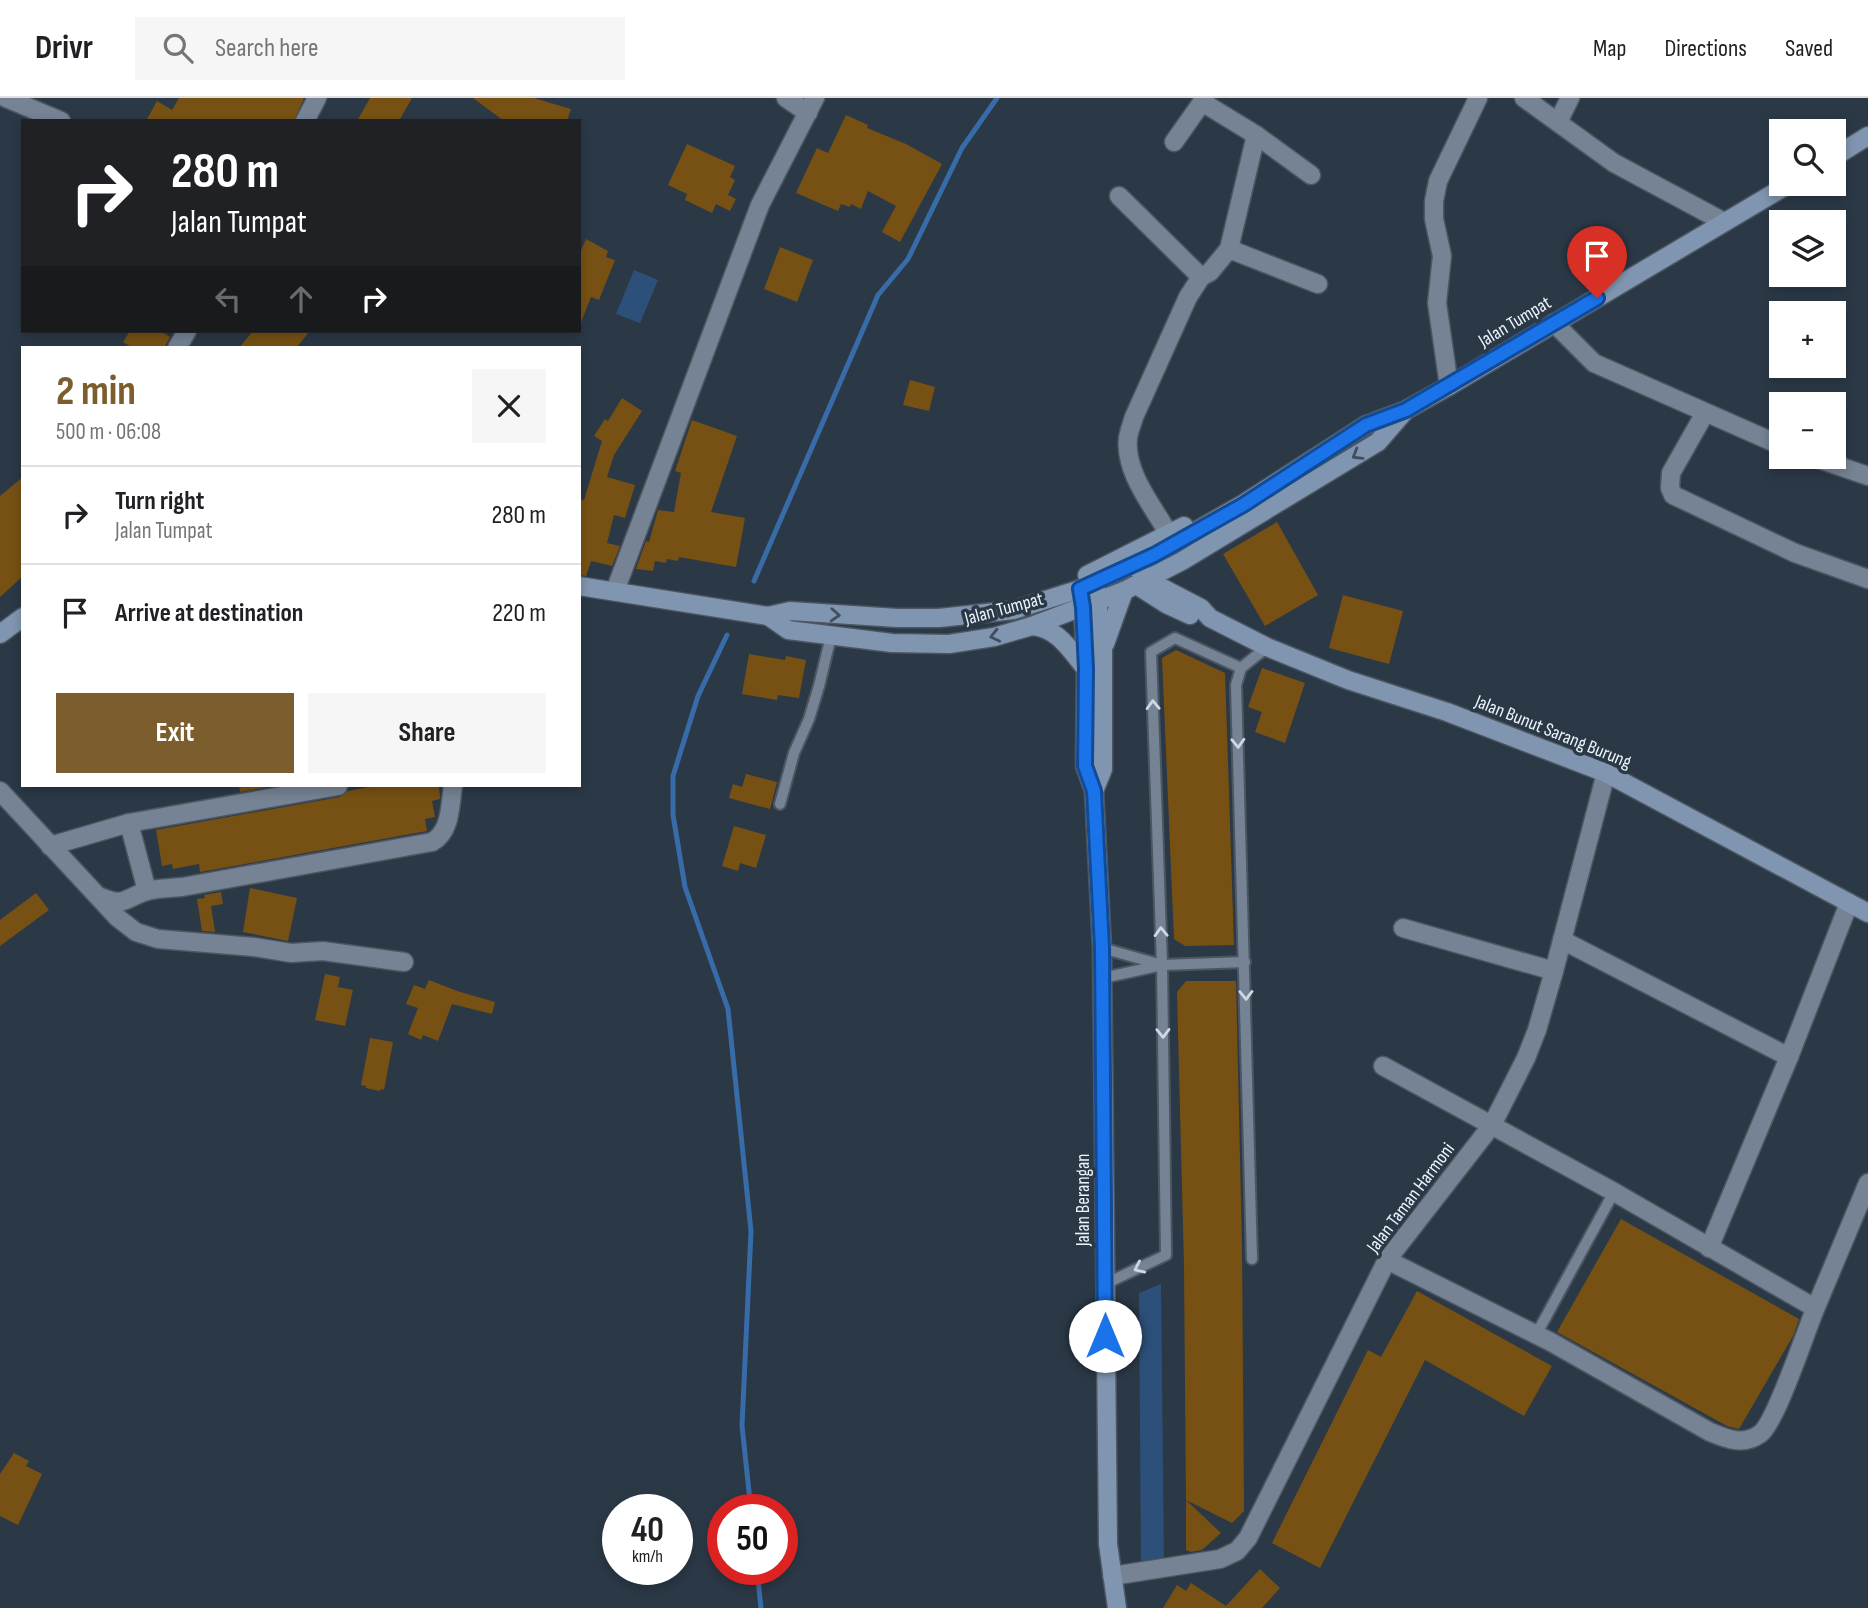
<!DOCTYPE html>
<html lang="en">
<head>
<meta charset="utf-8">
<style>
	body { margin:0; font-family:"Sofia Sans Condensed",sans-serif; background:#f6f6f6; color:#202124; height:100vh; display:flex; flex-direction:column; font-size:26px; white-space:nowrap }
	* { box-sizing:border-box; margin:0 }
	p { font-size:23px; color:#757577 }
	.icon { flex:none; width:38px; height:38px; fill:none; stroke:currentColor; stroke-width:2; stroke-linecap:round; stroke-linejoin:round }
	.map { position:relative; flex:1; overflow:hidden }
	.panel { position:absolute; left:21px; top:248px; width:560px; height:441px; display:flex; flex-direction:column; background:#fff; border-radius:0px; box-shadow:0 4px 10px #0003 }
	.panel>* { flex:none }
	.guide { position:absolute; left:21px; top:21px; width:560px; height:214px; border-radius:0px; box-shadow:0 4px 10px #0003; background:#202124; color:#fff; overflow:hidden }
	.controls { position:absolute; left:1769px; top:21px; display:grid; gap:14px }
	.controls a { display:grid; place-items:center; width:77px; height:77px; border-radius:0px; background:#fff; box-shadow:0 4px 10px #0003; font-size:35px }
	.speed { position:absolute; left:602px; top:1396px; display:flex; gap:14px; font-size:35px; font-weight:700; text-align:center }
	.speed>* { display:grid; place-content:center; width:91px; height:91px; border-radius:50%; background:#fff; box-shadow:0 4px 10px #0003; line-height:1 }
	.speed small { font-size:18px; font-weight:400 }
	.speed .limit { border:10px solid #d22; background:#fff; color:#111 }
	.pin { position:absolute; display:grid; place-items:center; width:60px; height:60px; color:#fff; margin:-72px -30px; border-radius:50% 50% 50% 0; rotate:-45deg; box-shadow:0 0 7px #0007 }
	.pin .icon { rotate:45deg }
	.me { position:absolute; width:77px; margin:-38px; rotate:0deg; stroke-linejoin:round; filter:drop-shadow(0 0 5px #0008) }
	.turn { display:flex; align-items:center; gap:24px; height:147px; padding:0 35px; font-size:32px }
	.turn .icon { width:91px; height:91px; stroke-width:2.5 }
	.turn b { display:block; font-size:49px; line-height:60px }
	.lanes { display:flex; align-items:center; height:66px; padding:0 35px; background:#0003; justify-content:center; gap:35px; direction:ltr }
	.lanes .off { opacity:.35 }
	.round { display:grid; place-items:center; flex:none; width:74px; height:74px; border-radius:0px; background:#f6f6f6 }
	.head { display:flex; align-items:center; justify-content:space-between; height:119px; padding:0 35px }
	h1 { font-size:42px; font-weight:700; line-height:52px; color:#7c5e2e }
	.action { display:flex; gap:14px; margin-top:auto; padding:14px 35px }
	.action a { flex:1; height:80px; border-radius:0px; background:#7c5e2e; color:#fff; font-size:28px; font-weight:700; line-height:80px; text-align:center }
	.action a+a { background:#f6f6f6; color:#202124 }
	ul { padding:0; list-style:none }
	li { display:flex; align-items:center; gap:21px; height:98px; padding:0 35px; border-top:2px solid #e0e0e0 }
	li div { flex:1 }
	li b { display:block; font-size:26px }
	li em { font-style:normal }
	header { display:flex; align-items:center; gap:42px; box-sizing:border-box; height:98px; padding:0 35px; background:#fff; border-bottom:2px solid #e0e0e0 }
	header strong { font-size:33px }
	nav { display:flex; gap:38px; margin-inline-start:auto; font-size:24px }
	.search { width:490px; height:63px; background:#f6f6f6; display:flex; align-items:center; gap:18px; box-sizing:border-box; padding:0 24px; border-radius:0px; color:#757577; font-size:26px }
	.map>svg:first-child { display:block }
	.green { fill:#2c507a }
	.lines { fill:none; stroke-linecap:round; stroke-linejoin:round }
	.stream { stroke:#386ca9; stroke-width:5 }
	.building { fill:#775114 }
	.lane-casing { stroke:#4c5662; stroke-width:14 }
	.street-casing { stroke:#4c5662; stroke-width:21 }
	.secondary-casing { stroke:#4c5662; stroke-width:21 }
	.lane { stroke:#758394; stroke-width:10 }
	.street { stroke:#758394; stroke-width:18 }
	.secondary { stroke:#8095af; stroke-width:18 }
	.oneway { stroke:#404f60 }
	.oneway2 { stroke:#ced8e3 }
	.route-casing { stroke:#114b97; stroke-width:18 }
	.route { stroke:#1a73e8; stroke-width:12 }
	.labels { text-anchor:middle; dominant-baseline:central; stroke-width:7; stroke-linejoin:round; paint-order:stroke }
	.street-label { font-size:19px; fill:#ecf4fd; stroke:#2b3846 }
</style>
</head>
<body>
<header>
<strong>Drivr</strong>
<div class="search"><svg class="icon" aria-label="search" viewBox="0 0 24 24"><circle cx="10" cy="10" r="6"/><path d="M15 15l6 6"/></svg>Search here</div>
<nav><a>Map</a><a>Directions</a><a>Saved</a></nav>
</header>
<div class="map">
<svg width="1868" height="1510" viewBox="0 0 1868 1510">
	<rect width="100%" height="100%" fill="#2b3846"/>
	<g class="green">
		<path d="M634 172 658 182 640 225 616 216Z"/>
		<path d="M1161 1186 1164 1466 1141 1467 1139 1195Z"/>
	</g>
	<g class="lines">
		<g class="stream">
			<path d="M754 483 878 197 908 161 962 50 997 0"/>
			<path d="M727 537 698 598 673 678V717L685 789 728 911 751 1133 742 1328 751 1412"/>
			<path d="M757 1472 761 1510"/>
		</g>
	</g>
	<g class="building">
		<path d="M179 0H304L294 23H146L157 3 172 12Z"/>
		<path d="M370 0H412L399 23H357Z"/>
		<path d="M473 0H534L571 11 567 23H504Z"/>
		<path d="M846 17 868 27 867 30 906 46 942 66 900 144 882 134 896 108 868 93 861 111 851 106 850 109 841 106 838 113 796 95 817 50 828 55Z"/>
		<path d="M687 46 735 68 730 79 735 82 728 97 736 101 730 113 716 106 712 115 685 102 687 96 668 87Z"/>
		<path d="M586 141 608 153 606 159 615 162 599 202 591 199 580 227 579 157Z"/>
		<path d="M780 149 813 162 797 204 764 191Z"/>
		<path d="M130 233H160L170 239 164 250H133L123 244Z"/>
		<path d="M253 233H310L296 250H239Z"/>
		<path d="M910 282 935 289 929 313 903 307Z"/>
		<path d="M622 300 642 313 614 357 607 379 635 387 625 420 614 417 607 445 620 448 612 468 591 463 586 478 579 477V401L584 402 602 343 594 338 605 321 608 323Z"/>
		<path d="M692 322 737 338 711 414 745 420 736 469 679 459 678 463 667 461 666 465 655 463 653 473 636 471 646 443 649 444 658 412 674 414 681 375 675 373Z"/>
		<path d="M23 379V478L0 499V398Z"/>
		<path d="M1277 424 1318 497 1265 528 1223 456Z"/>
		<path d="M1343 497 1403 513 1389 566 1329 550Z"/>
		<path d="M1176 552 1225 575 1234 847 1185 848 1174 841 1162 560Z"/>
		<path d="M749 556 785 562 786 558 806 562 799 600 778 597 777 602 742 596Z"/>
		<path d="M1262 570 1305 585 1285 645 1255 634 1262 614 1248 609Z"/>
		<path d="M746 676 777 684 770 711 729 700 733 686 742 689Z"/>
		<path d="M239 688H274L240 694Z"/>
		<path d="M374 688H439L440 701 432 703 435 719 425 721 427 733 200 774 199 766 173 771 172 766 162 768 156 732 340 699 348 693Z"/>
		<path d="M734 728 766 737 756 770 740 765 738 773 722 768Z"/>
		<path d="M250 790 297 800 288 843 243 834Z"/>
		<path d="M221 794 223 806 211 808 215 834 202 833 197 801 205 800 204 797Z"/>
		<path d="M36 795 49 812 0 848V822Z"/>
		<path d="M325 876 340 879 338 889 353 892 345 928 315 922Z"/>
		<path d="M429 882 457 893 495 904 492 916 452 906 438 943 423 937 421 942 408 936 418 910 406 906 414 887 425 891Z"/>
		<path d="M1186 883H1236L1242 1149 1244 1413 1232 1425 1186 1402 1184 1168 1177 894Z"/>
		<path d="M370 940 393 944 384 992 381 991 380 993 366 990V988L361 987Z"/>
		<path d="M1621 1121 1799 1221 1793 1238 1739 1331 1727 1328 1557 1234Z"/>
		<path d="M1417 1193 1552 1268 1524 1318 1425 1262 1320 1470 1272 1445 1368 1252 1381 1259Z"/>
		<path d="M14 1355 29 1363 26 1368 42 1376 18 1427 0 1418V1376Z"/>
		<path d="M1186 1402 1221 1435 1202 1452 1191 1454 1186 1452Z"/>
		<path d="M1260 1471 1280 1490 1262 1510H1163L1177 1487 1186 1493 1191 1485 1226 1508Z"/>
	</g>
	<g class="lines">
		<defs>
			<g id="lane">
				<path d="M1241 570 1267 549"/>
				<path d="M780 706 794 655 809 621 819 588 831 538"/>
				<path d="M1102 850 1162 867 1245 864"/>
				<path d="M1103 880 1162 867 1151 554 1175 540 1241 570 1236 587 1252 1161"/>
				<path d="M1105 1186 1166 1157 1162 867"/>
				<path d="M1536 1237 1614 1094"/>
			</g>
			<g id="street">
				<path d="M6 0 61 23"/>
				<path d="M786 0 808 15"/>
				<path d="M1524 0 1614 65 1724 124"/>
				<path d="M305 23 317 0"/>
				<path d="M1558 24 1570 0"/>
				<path d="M1256 37 1311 77"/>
				<path d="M1174 44 1205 0"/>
				<path d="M1119 98 1201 179"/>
				<path d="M1229 151 1318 186"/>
				<path d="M1554 225 1594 265 1782 348"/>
				<path d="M177 250 187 233"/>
				<path d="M1449 288 1437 205 1442 158 1434 121V103L1438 83 1478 0"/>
				<path d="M1705 315 1671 375 1670 390 1673 397 1795 455 1868 481"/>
				<path d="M1813 359 1868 378"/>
				<path d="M1168 435C1153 408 1124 374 1128 340 1129 333 1132 326 1134 319L1188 199 1201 179 1210 174 1229 151 1256 37 1202 4"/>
				<path d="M615 493 760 107 815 0"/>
				<path d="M0 693 118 820 136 834 158 841 254 849 291 855 323 853 404 864"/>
				<path d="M129 725 147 793"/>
				<path d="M50 748 129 725 338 688"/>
				<path d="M98 798C126 810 122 801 147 793 157 790 171 790 182 789L432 744C451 734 450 707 453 688"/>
				<path d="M1403 830 1554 873"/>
				<path d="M1562 842 1789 959"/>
				<path d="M1383 968 1614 1094 1815 1210"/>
				<path d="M1709 1150 1789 959 1849 805"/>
				<path d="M1387 1162 1551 1244 1710 1334C1727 1341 1743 1348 1760 1336 1776 1325 1806 1232 1816 1209 1833 1168 1851 1126 1868 1085"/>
				<path d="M1112 1478 1220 1461 1237 1453 1248 1440 1387 1162 1492 1027 1526 960 1537 932 1554 873 1606 675"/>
			</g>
			<g id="secondary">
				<path d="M1834 59 1868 38"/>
				<path d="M1134 467 1153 485 1201 510 1210 520 1267 549 1348 582 1447 614 1606 675 1868 815"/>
				<path d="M1087 477 1184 428"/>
				<path d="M579 488 768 518 790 513 897 520H939L1014 512 1080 491 1154 457 1243 406 1366 327 1406 312 1449 288 1789 86"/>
				<path d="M1141 490 1166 506 1190 517"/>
				<path d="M1080 491 1083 509 1086 571 1085 668 1094 693 1102 850 1108 1446 1117 1510"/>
				<path d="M768 518 788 532 892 545 949 546 994 539 1032 528 1124 493 1182 463 1378 344 1404 314"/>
				<path d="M1032 528C1058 530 1070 552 1086 571"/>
				<path d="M0 536 23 519"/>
				<path d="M1105 546 1124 493"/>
				<path d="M1094 693 1103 671V553L1096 492"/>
			</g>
		</defs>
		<use href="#lane" class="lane-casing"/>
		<use href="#street" class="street-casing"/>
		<use href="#secondary" class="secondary-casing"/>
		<use href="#lane" class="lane"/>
		<use href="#street" class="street"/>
		<use href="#secondary" class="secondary"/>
	</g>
	<defs><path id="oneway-chevron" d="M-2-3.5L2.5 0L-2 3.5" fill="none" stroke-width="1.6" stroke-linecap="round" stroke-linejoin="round" transform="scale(1.75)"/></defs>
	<g class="oneway">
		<use href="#oneway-chevron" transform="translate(1357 357) rotate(149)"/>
		<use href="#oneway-chevron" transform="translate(835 517) rotate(3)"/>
		<use href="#oneway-chevron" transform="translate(995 538) rotate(167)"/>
	</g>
	<g class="oneway2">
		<use href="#oneway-chevron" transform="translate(1153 607) rotate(-92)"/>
		<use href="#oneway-chevron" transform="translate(1238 645) rotate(88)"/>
		<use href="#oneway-chevron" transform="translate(1161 834) rotate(-92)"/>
		<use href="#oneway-chevron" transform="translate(1246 897) rotate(89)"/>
		<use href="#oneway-chevron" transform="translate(1163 935) rotate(89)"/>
		<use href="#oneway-chevron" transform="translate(1139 1170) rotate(155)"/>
	</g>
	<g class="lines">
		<defs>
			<path id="route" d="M1105 1238 1102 850 1094 693 1085 668 1086 571 1083 509 1080 491 1154 457 1243 407 1366 327 1406 312 1597 200"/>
		</defs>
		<use href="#route" class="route-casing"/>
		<use href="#route" class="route"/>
	</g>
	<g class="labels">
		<g class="street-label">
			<text transform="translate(1515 224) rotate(-31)">Jalan Tumpat</text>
			<text transform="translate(1004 511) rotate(-15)">Jalan Tumpat</text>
			<text transform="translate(1553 634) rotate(22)">Jalan Bunut Sarang Burung</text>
			<text transform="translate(1411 1100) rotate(-53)">Jalan Taman Harmoni</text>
			<text transform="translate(1083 1102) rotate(-90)">Jalan Berangan</text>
		</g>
	</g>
</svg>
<div class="controls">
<a><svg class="icon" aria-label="search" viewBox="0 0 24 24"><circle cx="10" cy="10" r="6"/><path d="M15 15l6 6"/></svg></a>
<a><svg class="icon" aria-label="layers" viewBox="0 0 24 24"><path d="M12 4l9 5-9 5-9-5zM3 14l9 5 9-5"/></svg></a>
<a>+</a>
<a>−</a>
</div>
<div class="speed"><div>40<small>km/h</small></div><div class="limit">50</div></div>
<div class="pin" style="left:1597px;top:200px;background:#d93025"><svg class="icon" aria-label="arrive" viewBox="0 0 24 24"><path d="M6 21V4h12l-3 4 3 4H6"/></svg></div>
<svg class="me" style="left:1105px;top:1238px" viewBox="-20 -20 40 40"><circle r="19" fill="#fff"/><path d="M0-13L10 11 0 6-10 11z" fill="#1a73e8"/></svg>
<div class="guide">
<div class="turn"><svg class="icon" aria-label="right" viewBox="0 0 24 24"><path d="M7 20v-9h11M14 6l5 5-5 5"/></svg><div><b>280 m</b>Jalan Tumpat</div></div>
<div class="lanes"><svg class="icon off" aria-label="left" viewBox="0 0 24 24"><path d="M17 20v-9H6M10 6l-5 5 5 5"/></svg><svg class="icon off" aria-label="ahead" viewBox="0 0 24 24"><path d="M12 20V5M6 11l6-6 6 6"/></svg><svg class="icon" aria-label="right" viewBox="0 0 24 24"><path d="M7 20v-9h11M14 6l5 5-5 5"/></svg></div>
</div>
<section class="panel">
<div class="head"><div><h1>2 min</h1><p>500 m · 06:08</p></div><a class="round"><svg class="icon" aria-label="close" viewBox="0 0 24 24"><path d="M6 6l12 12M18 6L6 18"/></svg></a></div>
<ul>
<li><svg class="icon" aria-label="right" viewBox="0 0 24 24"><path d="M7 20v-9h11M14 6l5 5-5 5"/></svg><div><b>Turn right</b><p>Jalan Tumpat</p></div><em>280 m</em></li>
<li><svg class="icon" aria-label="arrive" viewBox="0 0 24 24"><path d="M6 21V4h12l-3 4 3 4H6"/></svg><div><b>Arrive at destination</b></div><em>220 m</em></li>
</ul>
<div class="action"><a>Exit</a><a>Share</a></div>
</section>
</div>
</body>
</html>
